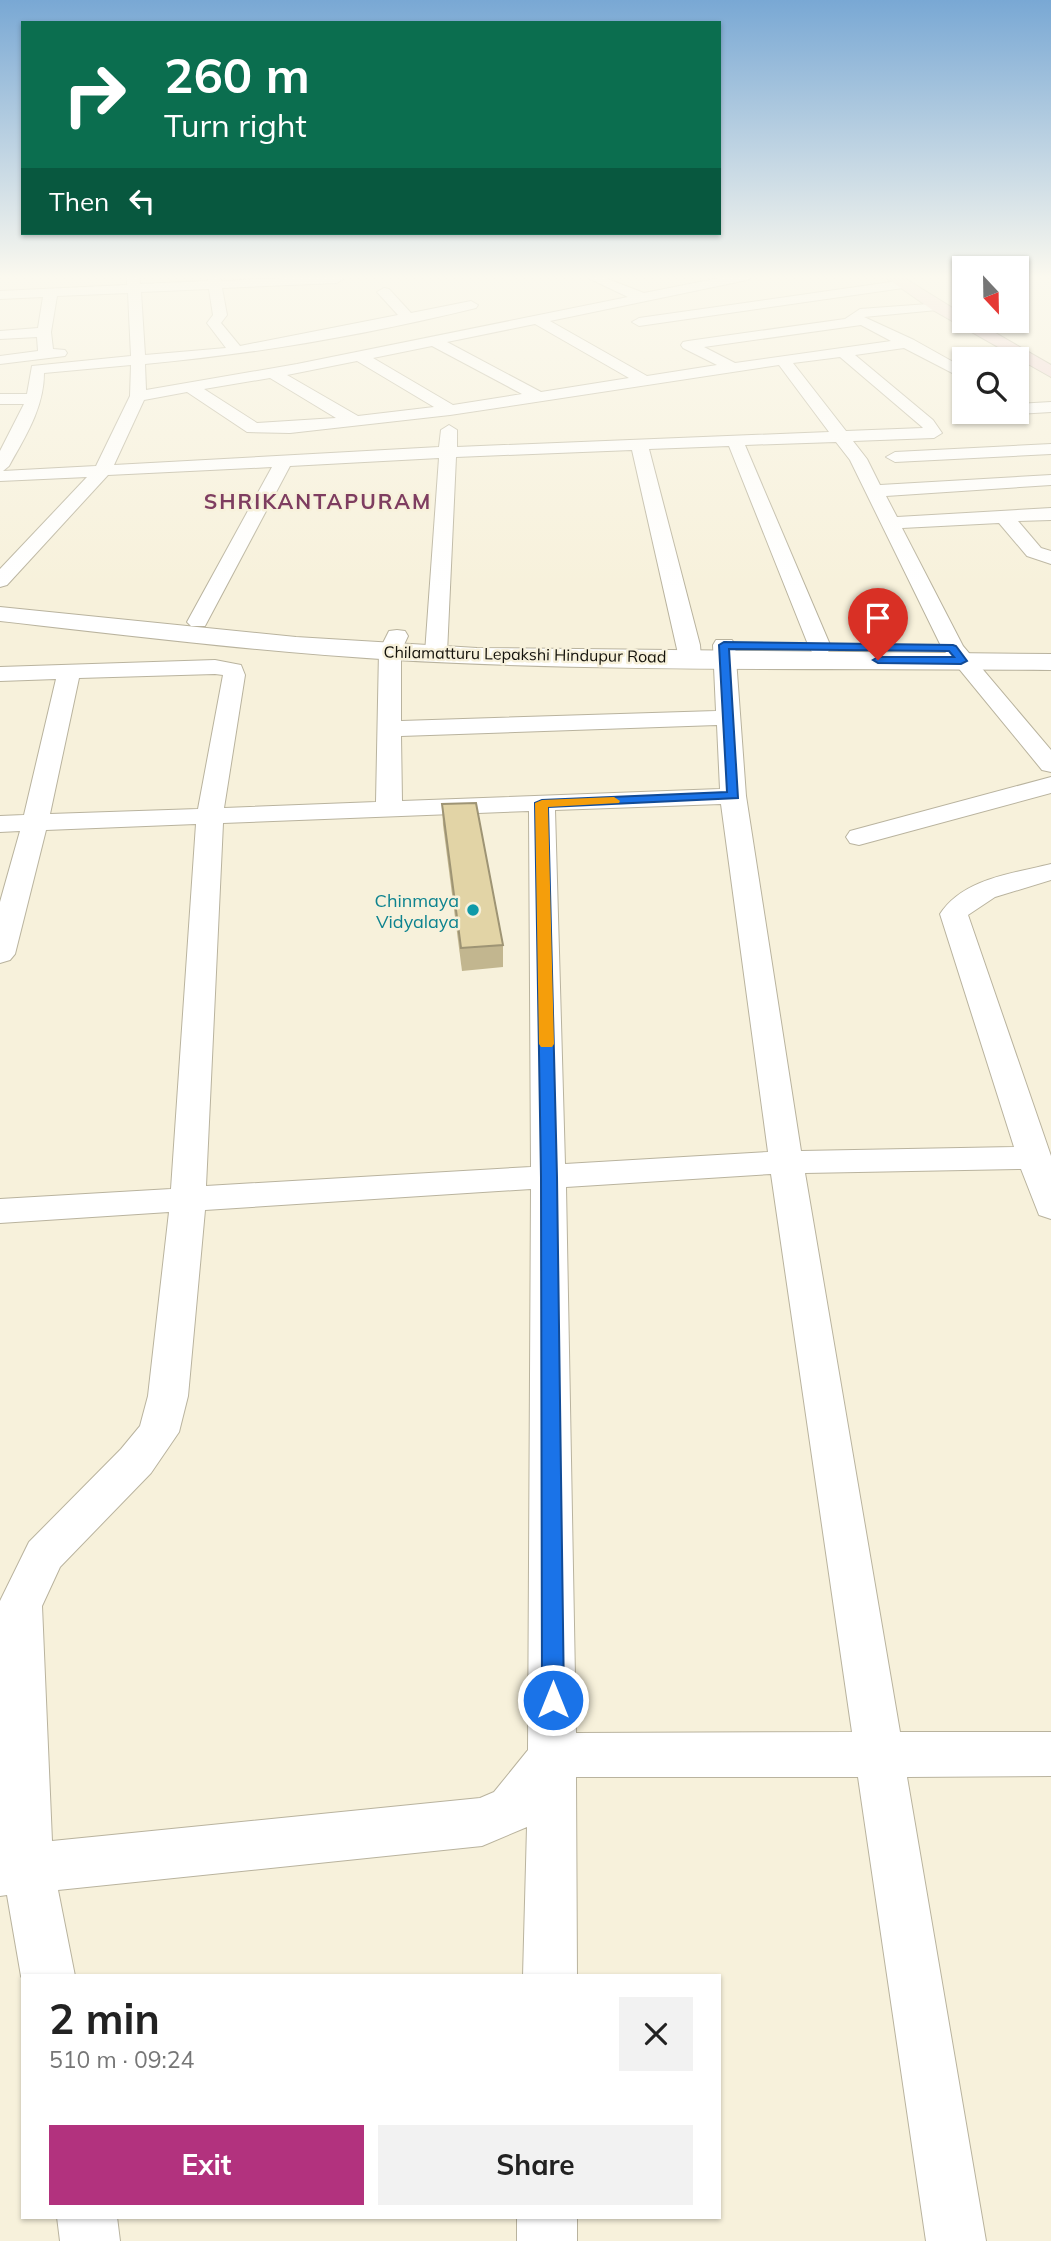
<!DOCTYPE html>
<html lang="en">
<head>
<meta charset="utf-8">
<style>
	body { margin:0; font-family:Mulish,sans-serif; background:#f2f2f2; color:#222; height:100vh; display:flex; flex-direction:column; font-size:26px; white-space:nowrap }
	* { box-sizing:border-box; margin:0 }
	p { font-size:23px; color:#767676 }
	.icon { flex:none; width:38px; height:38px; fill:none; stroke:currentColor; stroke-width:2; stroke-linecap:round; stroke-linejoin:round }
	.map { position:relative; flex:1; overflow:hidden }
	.side { position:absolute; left:21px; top:1974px; width:700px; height:245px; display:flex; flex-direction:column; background:#fff; border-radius:0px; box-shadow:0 2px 5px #0004 }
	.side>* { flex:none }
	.banner { position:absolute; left:21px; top:21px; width:700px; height:214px; border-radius:0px; box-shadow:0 2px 5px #0004; background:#0b6e4f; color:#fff; overflow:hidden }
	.needle { width:46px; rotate:158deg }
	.tools { position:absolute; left:952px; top:256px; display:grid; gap:14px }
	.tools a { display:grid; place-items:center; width:77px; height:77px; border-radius:0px; background:#fff; box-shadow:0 2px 5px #0004; font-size:35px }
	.pin { position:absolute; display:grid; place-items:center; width:60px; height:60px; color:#fff; margin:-72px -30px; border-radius:50% 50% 50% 0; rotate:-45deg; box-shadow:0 0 7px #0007 }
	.pin .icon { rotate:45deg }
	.me { position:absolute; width:77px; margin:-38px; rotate:0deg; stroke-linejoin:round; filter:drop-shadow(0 0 5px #0008) }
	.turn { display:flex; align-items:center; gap:24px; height:147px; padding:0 28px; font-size:32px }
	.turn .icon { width:91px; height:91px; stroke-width:2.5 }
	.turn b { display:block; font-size:49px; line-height:60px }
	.then { display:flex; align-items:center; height:66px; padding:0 28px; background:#0003; gap:14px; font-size:26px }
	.round { display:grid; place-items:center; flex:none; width:74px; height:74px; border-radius:0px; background:#f2f2f2 }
	.summary { display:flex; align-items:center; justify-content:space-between; height:119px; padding:0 28px }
	h1 { font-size:42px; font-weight:700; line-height:52px }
	.primary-button { display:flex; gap:14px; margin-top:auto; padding:14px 28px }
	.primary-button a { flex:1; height:80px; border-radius:0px; background:#b2327e; color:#fff; font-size:28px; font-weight:700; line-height:80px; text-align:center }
	.primary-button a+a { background:#f2f2f2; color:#222 }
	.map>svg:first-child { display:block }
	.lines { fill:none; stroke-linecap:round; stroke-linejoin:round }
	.minor-casing { stroke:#b9b39e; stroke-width:2 }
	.tertiary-casing { stroke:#b9b39e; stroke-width:2 }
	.secondary-casing { stroke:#b9b39e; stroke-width:2 }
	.minor { fill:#fff; fill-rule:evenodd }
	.tertiary { fill:#fff; fill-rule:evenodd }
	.secondary { fill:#f0d5d6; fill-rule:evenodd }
	.wall { fill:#c2b68f }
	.building { fill:#e2d4a6; stroke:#9e9474; stroke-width:2 }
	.route { fill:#1a73e8; stroke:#114b97; stroke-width:2 }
	.slow { fill:#f59e0b }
	.culture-dot { fill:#0f9aa8; stroke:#f7f1db; stroke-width:2.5 }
	.labels { text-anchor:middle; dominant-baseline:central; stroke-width:5; stroke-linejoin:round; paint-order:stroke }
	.far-street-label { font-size:16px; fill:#13110a; stroke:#f7f1db }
	.culture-label { font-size:18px; fill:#0d838f; stroke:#f7f1db; text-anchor:end }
	.far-district-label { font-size:21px; font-weight:bold; letter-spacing:2px; fill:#7e3d60; stroke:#f7f1db }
</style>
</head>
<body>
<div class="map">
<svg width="1051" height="2241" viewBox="0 0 1051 2241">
	<rect width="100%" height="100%" fill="#f7f1db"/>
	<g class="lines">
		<defs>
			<g id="minor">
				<path d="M127 276H139L140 284 208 281V276H220L221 281 326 276H339L343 279 337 283 222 288 227 315 221 323 240 346 398 315 377 292 384 288 389 289 411 313 471 301 478 305 476 308C370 334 255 354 145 364L146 390 297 364 628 297 584 276H600L644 293 730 276H753L747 280 550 321 647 376 717 365 683 348 681 345 683 342 688 341 845 319 860 309 942 303V309L937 310 864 317 914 340 964 368V379L904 348 855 355 933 420 942 433 934 438 853 441 867 459 880 485 1051 475V485L886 496 897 517 1051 508V520L1018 521 1041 548 1051 551V564L1027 556 999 523 902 528 963 646 1051 750V772L1042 770 942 648 850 460 836 442 745 445 831 647 828 652H812L809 647 729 446 649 449 700 645 701 658 698 663H682L679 658 632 450 456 457 447 653 444 658H428L425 653 439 458 290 466 205 626H191L187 622 272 467 108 475 7 585 0 587V569L87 477 0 481V451L24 404H0V394H27L32 366 131 356 128 293 57 296 51 332 53 349 65 350 67 353 65 356 0 364V356L38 351 37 337 0 339V331L38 328 43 297 0 299V291L127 285ZM209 289 213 315 207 323 226 348 145 355 141 292ZM535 324 629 378 541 392 447 342ZM861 325 891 341 735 363 704 347ZM432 346 522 394 453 405 373 358ZM840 357 921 426 923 428 846 431 793 363ZM357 361 434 407 358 416 287 375ZM131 365 130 396 96 466 3 471 9 466C25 437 44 408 44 373ZM779 365 829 432 457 447V430L449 425 441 430 439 447 114 465 144 400 187 392 247 432 290 433 450 415ZM270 378 336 418 257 423 204 389Z"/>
				<path d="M905 280 912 284 910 287 639 326 632 322 639 318Z"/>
				<path d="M1051 402V412L1017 414 1011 411H1017V404Z"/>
				<path d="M964 408V411H993C984 419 962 421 953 413L955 410Z"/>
				<path d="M1051 444V454L895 462 886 457 895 452Z"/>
				<path d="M397 630 405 631 408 636 401 651V721L716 711 713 645 716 640H732L735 645 746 796 801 1151 1014 1147 940 914C964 878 1012 874 1051 864V880L995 897 968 915 1051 1156V1219L1039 1215 1021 1169 805 1173 900 1732H1051V1776L907 1777 986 2241H926L858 1777H576L577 1976H523L527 1827 482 1846 58 1890 75 1976H23V1980L21 1976 7 1895 0 1896V1601L29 1542 121 1449 140 1426 148 1396 169 1212 0 1223V1199L171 1189 196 824 46 830 15 954 10 960 0 963V902L20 831 0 832V816L24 815 56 679 0 681V667L215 660 241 665 245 675 224 808 376 802 379 651 389 631ZM215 674 223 675 198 809 50 814 79 678ZM717 725 720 789 402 801 401 736ZM721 804 768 1152 565 1164 555 810ZM529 811 531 1167 206 1186 223 823ZM771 1174 852 1732 576 1733 566 1187ZM531 1189 528 1750 494 1792 480 1798 52 1841 42 1606 60 1567 151 1473 179 1432 188 1396 205 1210Z"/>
				<path d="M1051 777V793L859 845 850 843 846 837 850 831Z"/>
				<path d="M57 2217H117L120 2241H60Z"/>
				<rect x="517" y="2217" width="60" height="24"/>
			</g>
			<path id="tertiary" d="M0 607 296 637 477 648 1051 654V670C832 668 613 672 395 660 263 652 131 636 0 621Z"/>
			<path id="secondary" d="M884 276H901L964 315V320H973L1051 365V377L931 309Z"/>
		</defs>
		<use href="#minor" class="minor-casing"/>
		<use href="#tertiary" class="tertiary-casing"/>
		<use href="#secondary" class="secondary-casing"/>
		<use href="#minor" class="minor"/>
		<use href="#tertiary" class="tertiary"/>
		<use href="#secondary" class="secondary"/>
	</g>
	<path class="wall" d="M442 804 503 945V967L462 971 443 825Z"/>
	<path class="building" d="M476 803 503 945 461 948 442 804Z"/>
	<linearGradient id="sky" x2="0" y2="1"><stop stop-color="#79a8d4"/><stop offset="0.47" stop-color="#fbf9ef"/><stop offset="1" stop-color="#fbf9ef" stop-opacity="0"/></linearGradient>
	<rect width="1051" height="589" fill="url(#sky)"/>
	<path class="route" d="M724 642 953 645 956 646 967 661 961 664 878 663 873 660 878 657H954L949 651 729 649 738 798 548 807 557 1177 564 1700 561 1707 553 1710 545 1707 542 1700 541 1177 535 803 542 800 727 792 719 645Z"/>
	<path class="slow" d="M614 797 620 801 619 803 548 807 554 1044 552 1047H541L539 1044 535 803 542 800Z"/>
	<circle class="culture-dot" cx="473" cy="910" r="7"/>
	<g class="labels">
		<g class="far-street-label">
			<text transform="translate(525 654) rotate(1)">Chilamatturu Lepakshi Hindupur Road</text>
		</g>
		<g class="culture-label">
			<text x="459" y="900">Chinmaya<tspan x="459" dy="21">Vidyalaya</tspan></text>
		</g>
		<g class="far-district-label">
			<text x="318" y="501">SHRIKANTAPURAM</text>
		</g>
	</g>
</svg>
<div class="tools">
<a><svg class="needle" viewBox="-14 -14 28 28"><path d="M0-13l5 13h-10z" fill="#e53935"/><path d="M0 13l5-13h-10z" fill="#767676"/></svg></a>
<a><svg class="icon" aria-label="search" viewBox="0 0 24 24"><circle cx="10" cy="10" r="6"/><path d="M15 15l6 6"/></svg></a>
</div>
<div class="pin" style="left:878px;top:660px;background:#d93025"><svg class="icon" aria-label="arrive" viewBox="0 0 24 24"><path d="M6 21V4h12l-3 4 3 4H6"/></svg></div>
<svg class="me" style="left:553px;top:1700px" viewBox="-20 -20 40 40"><circle r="17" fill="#1a73e8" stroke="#fff" stroke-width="3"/><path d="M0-11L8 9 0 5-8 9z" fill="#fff"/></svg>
<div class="banner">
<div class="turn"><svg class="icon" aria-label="right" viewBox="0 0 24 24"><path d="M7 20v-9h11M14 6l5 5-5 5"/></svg><div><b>260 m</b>Turn right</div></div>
<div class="then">Then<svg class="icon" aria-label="left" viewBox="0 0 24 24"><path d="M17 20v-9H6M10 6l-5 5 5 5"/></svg></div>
</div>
<section class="side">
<div class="summary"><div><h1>2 min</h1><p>510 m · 09:24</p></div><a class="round"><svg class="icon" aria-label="close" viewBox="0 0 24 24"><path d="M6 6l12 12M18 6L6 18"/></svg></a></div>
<div class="primary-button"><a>Exit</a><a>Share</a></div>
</section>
</div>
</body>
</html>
